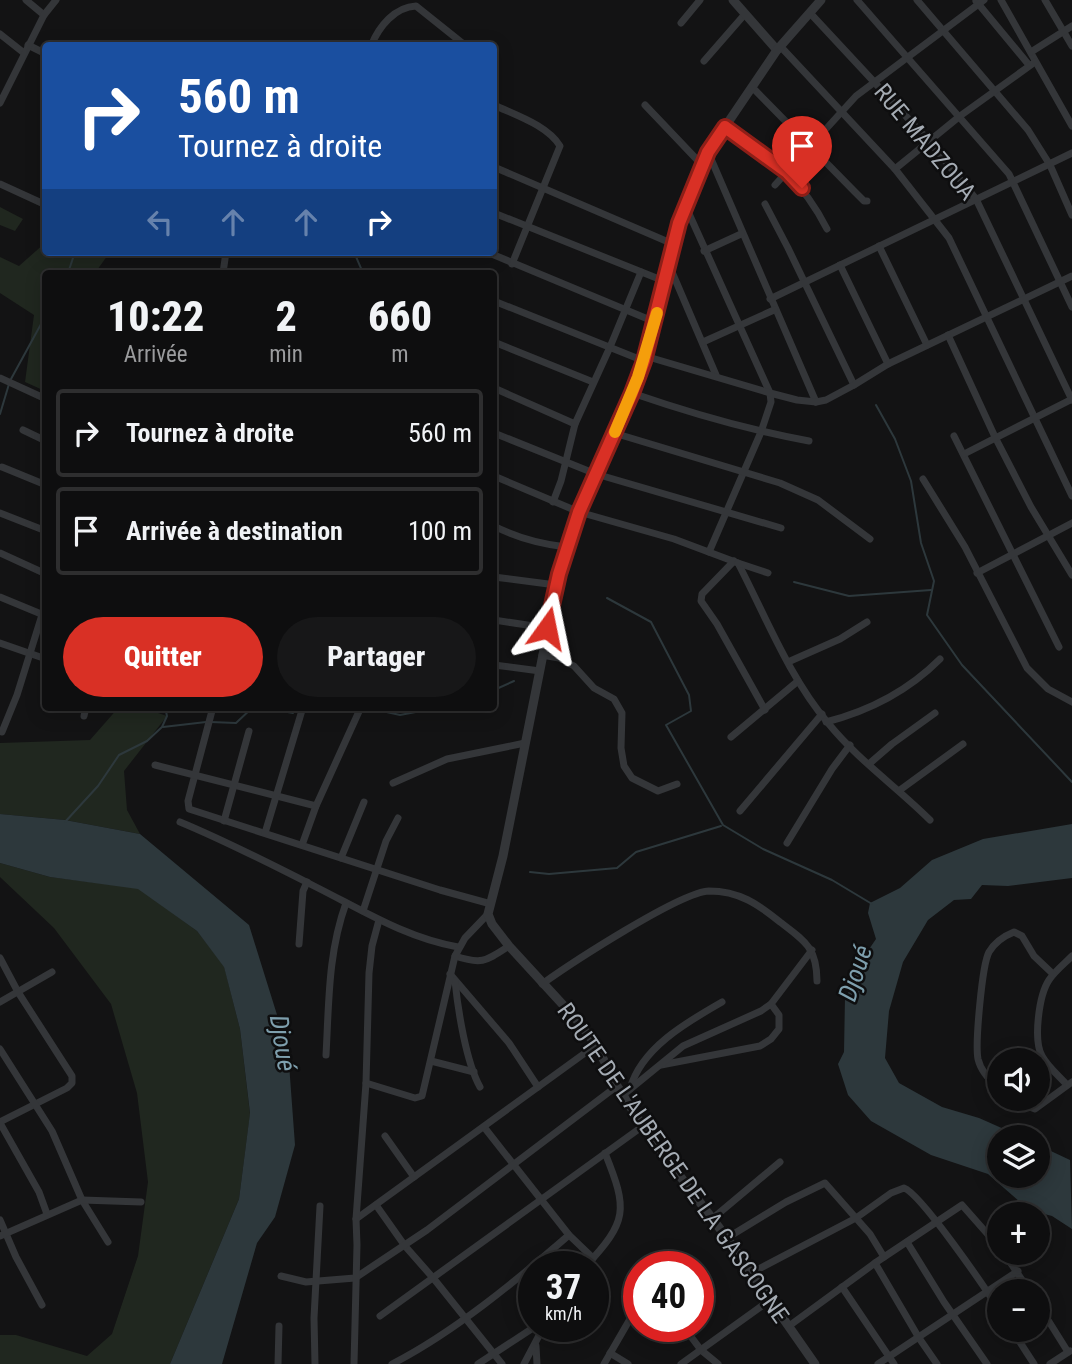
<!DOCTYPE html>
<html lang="fr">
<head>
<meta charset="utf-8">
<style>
	body { margin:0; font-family:"Roboto Condensed",sans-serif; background:#171718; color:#f1f3f6; height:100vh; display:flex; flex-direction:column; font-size:26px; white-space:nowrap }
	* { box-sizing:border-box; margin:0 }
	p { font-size:23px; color:#9b9c9e }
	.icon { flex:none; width:38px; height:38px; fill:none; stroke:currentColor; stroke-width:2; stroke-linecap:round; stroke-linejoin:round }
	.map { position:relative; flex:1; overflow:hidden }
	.sheet { position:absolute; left:42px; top:270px; width:455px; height:441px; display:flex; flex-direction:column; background:#0e0e0f; border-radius:7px; box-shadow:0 4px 18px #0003,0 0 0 2px #2e2e2f }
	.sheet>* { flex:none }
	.guide { position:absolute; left:42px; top:42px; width:455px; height:214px; border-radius:7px; box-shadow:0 4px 18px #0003,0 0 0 2px #2e2e2f; background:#1a4fa0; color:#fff; overflow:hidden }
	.fabs { position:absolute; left:987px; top:1048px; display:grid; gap:14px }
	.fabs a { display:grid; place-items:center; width:63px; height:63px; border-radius:50%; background:#0e0e0f; box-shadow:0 4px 18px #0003,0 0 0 2px #2e2e2f; font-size:35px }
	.speed { position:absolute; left:518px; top:1251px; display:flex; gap:14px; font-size:35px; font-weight:700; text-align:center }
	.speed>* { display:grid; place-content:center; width:91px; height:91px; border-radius:50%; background:#0e0e0f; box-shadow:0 4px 18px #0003,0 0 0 2px #2e2e2f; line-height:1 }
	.speed small { font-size:18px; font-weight:400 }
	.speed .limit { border:10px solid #d22; background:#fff; color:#111 }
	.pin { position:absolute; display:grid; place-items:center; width:60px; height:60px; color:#fff; margin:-72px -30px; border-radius:50% 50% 50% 0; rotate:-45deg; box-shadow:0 0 7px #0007 }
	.pin .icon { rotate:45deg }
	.me { position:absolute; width:77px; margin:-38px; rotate:12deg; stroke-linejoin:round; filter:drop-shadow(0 0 5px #0008) }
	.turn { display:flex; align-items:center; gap:24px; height:147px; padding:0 21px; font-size:32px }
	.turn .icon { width:91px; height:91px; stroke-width:2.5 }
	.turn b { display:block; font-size:49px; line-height:60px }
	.lanes { display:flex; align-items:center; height:66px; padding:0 21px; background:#0003; justify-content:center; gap:35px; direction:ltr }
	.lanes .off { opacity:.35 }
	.eta { display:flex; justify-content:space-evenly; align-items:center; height:119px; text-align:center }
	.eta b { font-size:42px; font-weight:800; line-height:49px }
	.action { display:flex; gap:14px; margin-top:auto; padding:14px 21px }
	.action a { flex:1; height:80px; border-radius:42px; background:#d93025; color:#fff; font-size:28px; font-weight:800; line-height:80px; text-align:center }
	.action a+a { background:#171718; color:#f1f3f6 }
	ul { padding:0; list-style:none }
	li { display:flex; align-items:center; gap:21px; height:88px; margin:0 14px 10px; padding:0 7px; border:4px solid #2e2e2f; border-radius:7px }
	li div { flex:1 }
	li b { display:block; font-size:26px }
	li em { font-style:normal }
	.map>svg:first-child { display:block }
	.green { fill:#20271f }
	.water { fill:#2d383c }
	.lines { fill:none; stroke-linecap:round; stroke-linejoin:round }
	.stream { stroke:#2d383c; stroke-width:2 }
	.minor { stroke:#343639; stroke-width:7 }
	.tertiary { stroke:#343639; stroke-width:9 }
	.route-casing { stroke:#8d1f18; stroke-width:18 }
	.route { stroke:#d93025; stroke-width:12 }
	.slow { stroke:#f59e0b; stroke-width:12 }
	.labels { text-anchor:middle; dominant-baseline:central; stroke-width:5; stroke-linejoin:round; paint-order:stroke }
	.street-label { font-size:24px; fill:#a5acb4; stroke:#0e0e0f }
	.water-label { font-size:26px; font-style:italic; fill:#7e9fad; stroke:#0e0e0f }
</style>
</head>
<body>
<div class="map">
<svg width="1072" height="1364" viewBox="0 0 1072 1364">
	<rect width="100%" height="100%" fill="#131314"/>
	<g class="green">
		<path d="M0 207 23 219 15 231 0 225Z"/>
		<path d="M45 243 46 252H110L95 273H46L45 391 25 382 34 315 0 293V257L19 266Z"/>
		<path d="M119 707H140L167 716 124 771 127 810 140 834 65 820 0 814V743L90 740Z"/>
		<path d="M0 863 50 877 138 888 197 931 224 966 240 1029 250 1114 239 1199 170 1364H0V1335H16L87 1356 112 1334 138 1256 148 1182 137 1093 111 1004 54 928 0 877Z"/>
	</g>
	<g class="water">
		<path d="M0 814 65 820 140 834 249 925 288 1050 295 1145 275 1217 257 1243 222 1364H170L239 1199 250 1113 240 1029 224 967 197 931 138 889 50 877 0 863Z"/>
		<path d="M1072 824V878L1008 886 982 885 971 899 954 900 928 920 903 962 889 1011 885 1058 899 1083 942 1107 979 1118 1022 1137 999 1138V1176H1038V1145L1070 1160 1072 1229 1052 1216 1029 1210 988 1174 931 1155 871 1121 848 1095 838 1064 844 1052 845 997 856 982 852 974 876 939 868 913 870 903 900 888 932 860 983 839Z"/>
	</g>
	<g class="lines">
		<g class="stream">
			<path d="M354 252 363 273"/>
			<path d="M68 273 75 252"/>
			<path d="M11 379 46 315"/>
			<path d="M876 405 895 439 911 481 921 543 934 581 927 615 962 665 1072 782"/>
			<path d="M0 414 9 384"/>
			<path d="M794 582 849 596 931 590"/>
			<path d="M607 598 651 622 689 695 691 711 666 725 723 825 763 849 832 880 872 904"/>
			<path d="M494 690 514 681"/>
			<path d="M261 707 293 713 295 707"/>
			<path d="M364 707 400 715 442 707"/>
			<path d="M211 722 236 723 253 707"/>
			<path d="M163 727 206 722"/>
			<path d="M65 822 98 786 119 755 147 741 162 727 167 716 165 707"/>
			<path d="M530 872 549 874 617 868 636 852 721 826"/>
		</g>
		<g class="minor">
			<path d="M26 0 44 15"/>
			<path d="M857 0 1009 174 1072 307"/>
			<path d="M917 0 1028 130 1050 165 1072 215"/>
			<path d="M1001 0 1072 126"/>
			<path d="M1045 0 1072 46"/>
			<path d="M976 1 1029 65"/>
			<path d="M810 13 929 141 976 199 1072 400"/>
			<path d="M681 23 700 0"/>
			<path d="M0 34 24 53"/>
			<path d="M28 45 46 54"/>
			<path d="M371 46C379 26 395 7 416 6L466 46"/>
			<path d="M781 47 895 169 949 238 1072 496"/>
			<path d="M1031 52 1072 26"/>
			<path d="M704 61 745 14"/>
			<path d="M752 87 855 192 864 201H867"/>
			<path d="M0 103 44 15 56 0"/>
			<path d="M494 105C515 115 547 125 560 146L512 264"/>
			<path d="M645 105 703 166"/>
			<path d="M725 127C773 160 800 176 827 229"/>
			<path d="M708 152 816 402"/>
			<path d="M494 167 673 244"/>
			<path d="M895 169 960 116 1035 62"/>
			<path d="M0 184 46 205"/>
			<path d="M775 185 856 96 984 0"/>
			<path d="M765 204 788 248 854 385"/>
			<path d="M686 207 770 393 771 402 761 432 709 552"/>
			<path d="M494 213 664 281"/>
			<path d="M879 246 927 345"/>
			<path d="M704 251 741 234"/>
			<path d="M487 252 655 322"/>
			<path d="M669 265 716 375"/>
			<path d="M840 265 888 364"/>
			<path d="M223 273 226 252"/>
			<path d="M770 299 1072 153"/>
			<path d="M494 301 644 361"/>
			<path d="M948 335 995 437 1031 507 1072 575"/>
			<path d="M494 342 593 382"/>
			<path d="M703 342 774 310"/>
			<path d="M645 356 770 393 797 400 816 402 826 400 854 385 888 364 1072 276"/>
			<path d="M0 378 46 399"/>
			<path d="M494 388 575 424"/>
			<path d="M632 393C690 413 748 430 809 441"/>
			<path d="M23 430 46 441"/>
			<path d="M494 433 596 474 781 528"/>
			<path d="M614 433 780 483 818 500 870 539"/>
			<path d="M954 436 1059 647"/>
			<path d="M964 454 1072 399"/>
			<path d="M2 467 46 485"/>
			<path d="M494 476 579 512 674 539 738 563C766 617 789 677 828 723 858 760 897 787 930 820"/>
			<path d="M923 479 965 547 1027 668 1048 689 1072 702"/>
			<path d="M553 502 561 481 575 424 610 347 641 272"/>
			<path d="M0 513 46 531"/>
			<path d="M494 526C517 538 540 544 566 547"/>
			<path d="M0 553 46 574"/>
			<path d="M734 561 702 594 701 601 717 624 765 710"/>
			<path d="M738 563 768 573"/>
			<path d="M977 573 1072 523"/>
			<path d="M494 577 556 585"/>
			<path d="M0 597 46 616"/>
			<path d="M494 620 547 628"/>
			<path d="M0 643 46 659"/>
			<path d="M542 655 559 658 574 666 594 688 614 699 622 713 621 748 624 766 632 778 658 791 677 784"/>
			<path d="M788 662 840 639 867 622"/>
			<path d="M494 665 540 671"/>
			<path d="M213 707 188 801 189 809 440 890 491 904"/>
			<path d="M84 716 86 707"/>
			<path d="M826 722C869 711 909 690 940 659"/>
			<path d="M2 732 17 695 46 602"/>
			<path d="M731 737 798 681"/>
			<path d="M869 764 892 744 935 713"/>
			<path d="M155 765 316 806"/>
			<path d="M393 783 447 759 525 743"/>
			<path d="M900 790 963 744"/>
			<path d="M740 811 822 714"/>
			<path d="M224 821 249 731"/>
			<path d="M180 822C226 841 271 864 316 887 362 910 406 938 458 947"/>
			<path d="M265 833 303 707"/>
			<path d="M787 843 832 769 850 745"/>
			<path d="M302 845 316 806 361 707"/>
			<path d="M341 858 364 802"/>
			<path d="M363 911 386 841 398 818"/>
			<path d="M299 944 303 891 307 882"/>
			<path d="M455 956C482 965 486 961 509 946"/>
			<path d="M0 958 18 992 72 1076V1083L67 1088 0 1122"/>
			<path d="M450 974 509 1043 538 1087"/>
			<path d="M455 981C458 1010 466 1062 480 1087"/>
			<path d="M542 984C570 964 680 892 709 891 739 891 758 904 780 922 805 941 817 948 817 981"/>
			<path d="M0 1002 52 972"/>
			<path d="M0 1049 52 1131 82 1200 108 1242"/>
			<path d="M326 1055C329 1002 328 953 346 903"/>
			<path d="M431 1061 474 1072"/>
			<path d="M661 1065 760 1046 771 1039 779 1029V1015L771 1004"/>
			<path d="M366 1083 415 1098 422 1096 455 956 465 938 488 914"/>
			<path d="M1067 1085C1059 1076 1048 1067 1042 1056 1033 1040 1039 995 1049 980 1055 971 1064 964 1072 956"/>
			<path d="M630 1089C641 1048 687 1022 722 1002"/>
			<path d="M999 1090C991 1081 981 1072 978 1059 975 1044 982 965 989 952 995 942 1004 936 1014 932L1022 936 1034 956 1053 974"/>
			<path d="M623 1095 683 1046 761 1011 771 1004 812 950"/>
			<path d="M1008 1099 1035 1109 1072 1082"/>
			<path d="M0 1123 39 1192 47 1214"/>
			<path d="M484 1127 569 1235 593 1258"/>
			<path d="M385 1136 414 1177"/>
			<path d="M376 1205 405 1246 434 1279 502 1364"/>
			<path d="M356 1219 596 1045"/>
			<path d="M712 1219 780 1162"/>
			<path d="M0 1220 16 1257 42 1305"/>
			<path d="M0 1236 82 1200 141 1202"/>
			<path d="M727 1238 786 1202 825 1183 870 1234 884 1257"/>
			<path d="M907 1242 944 1302 987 1364"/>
			<path d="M1004 1253 1030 1292"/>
			<path d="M875 1263 919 1338 937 1364"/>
			<path d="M585 1267C628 1221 628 1210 605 1153"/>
			<path d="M751 1273 856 1218 891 1193 904 1188C921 1194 986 1289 999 1310"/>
			<path d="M281 1276 306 1282 355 1278 427 1230 617 1086"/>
			<path d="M842 1287 894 1364"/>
			<path d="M1038 1304 1068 1352"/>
			<path d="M380 1316 643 1126"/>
			<path d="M683 1326 701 1350 718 1364"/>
			<path d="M789 1326 875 1263 962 1205 999 1247"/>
			<path d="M1012 1330 1034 1364"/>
			<path d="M536 1346 537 1364"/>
			<path d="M610 1353 628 1364"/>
			<path d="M278 1364 279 1326"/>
			<path d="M315 1364 314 1318 320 1206"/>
			<path d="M354 1364 357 1245 356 1219 366 1083 369 973 372 946 379 920"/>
			<path d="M392 1364C453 1333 517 1280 569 1235"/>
			<path d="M478 1364 536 1326"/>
			<path d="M524 1364 544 1326"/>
			<path d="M604 1364 630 1319 631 1298 639 1268"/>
			<path d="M681 1364 770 1300"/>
			<path d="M878 1364 1018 1271"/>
			<path d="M1050 1364 1070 1351"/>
		</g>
		<g class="tertiary">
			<path d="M733 0 777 50"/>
			<path d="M815 1364 727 1238 648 1134 617 1086 596 1045 576 1019 509 946 492 924 488 914 503 856 559 574 579 512 632 393 644 361 679 223 708 152 777 50 821 0"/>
		</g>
	</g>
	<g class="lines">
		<defs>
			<path id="route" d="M547 628 559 574 579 512 632 393 644 361 679 223 708 152 725 127 787 172 802 188"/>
		</defs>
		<use href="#route" class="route-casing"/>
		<use href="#route" class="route"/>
		<path class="slow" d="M615 432 638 377 657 313"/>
	</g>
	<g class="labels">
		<g class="street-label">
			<text transform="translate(925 142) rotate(50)">RUE MADZOUA</text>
			<text transform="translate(673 1163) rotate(55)">ROUTE DE L'AUBERGE DE LA GASCOGNE</text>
		</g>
		<g class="water-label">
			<text transform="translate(855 973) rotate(-72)">Djoué</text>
			<text transform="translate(283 1043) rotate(81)">Djoué</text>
		</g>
	</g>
</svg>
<div class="fabs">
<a><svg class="icon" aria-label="sound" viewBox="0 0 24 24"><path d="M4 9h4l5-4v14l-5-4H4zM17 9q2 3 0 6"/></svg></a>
<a><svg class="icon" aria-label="layers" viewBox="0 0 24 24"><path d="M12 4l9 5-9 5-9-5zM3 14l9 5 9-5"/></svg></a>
<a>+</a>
<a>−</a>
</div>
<div class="speed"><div>37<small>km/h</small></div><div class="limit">40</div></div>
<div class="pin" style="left:802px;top:188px;background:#d93025"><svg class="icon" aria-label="arrive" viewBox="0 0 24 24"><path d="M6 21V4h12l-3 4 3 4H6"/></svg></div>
<svg class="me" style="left:547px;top:628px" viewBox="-20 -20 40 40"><path d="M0-17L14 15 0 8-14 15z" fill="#d93025" stroke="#fff" stroke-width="4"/></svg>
<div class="guide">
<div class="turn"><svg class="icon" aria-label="right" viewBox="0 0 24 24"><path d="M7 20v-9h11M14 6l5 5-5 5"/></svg><div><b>560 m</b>Tournez à droite</div></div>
<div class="lanes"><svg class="icon off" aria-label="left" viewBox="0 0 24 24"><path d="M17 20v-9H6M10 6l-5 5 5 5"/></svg><svg class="icon off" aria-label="ahead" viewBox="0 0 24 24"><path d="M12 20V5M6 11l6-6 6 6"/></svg><svg class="icon off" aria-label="ahead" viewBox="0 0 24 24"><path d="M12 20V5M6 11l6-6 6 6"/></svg><svg class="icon" aria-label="right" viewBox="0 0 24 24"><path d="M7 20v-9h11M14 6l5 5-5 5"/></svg></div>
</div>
<section class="sheet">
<div class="eta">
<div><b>10:22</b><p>Arrivée</p></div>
<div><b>2</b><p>min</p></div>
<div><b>660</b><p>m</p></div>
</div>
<ul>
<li><svg class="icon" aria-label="right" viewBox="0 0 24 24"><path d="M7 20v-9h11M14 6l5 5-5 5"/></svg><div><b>Tournez à droite</b></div><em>560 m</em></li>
<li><svg class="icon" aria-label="arrive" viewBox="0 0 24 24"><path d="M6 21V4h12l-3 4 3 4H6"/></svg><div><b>Arrivée à destination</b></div><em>100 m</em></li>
</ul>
<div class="action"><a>Quitter</a><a>Partager</a></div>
</section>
</div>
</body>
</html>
